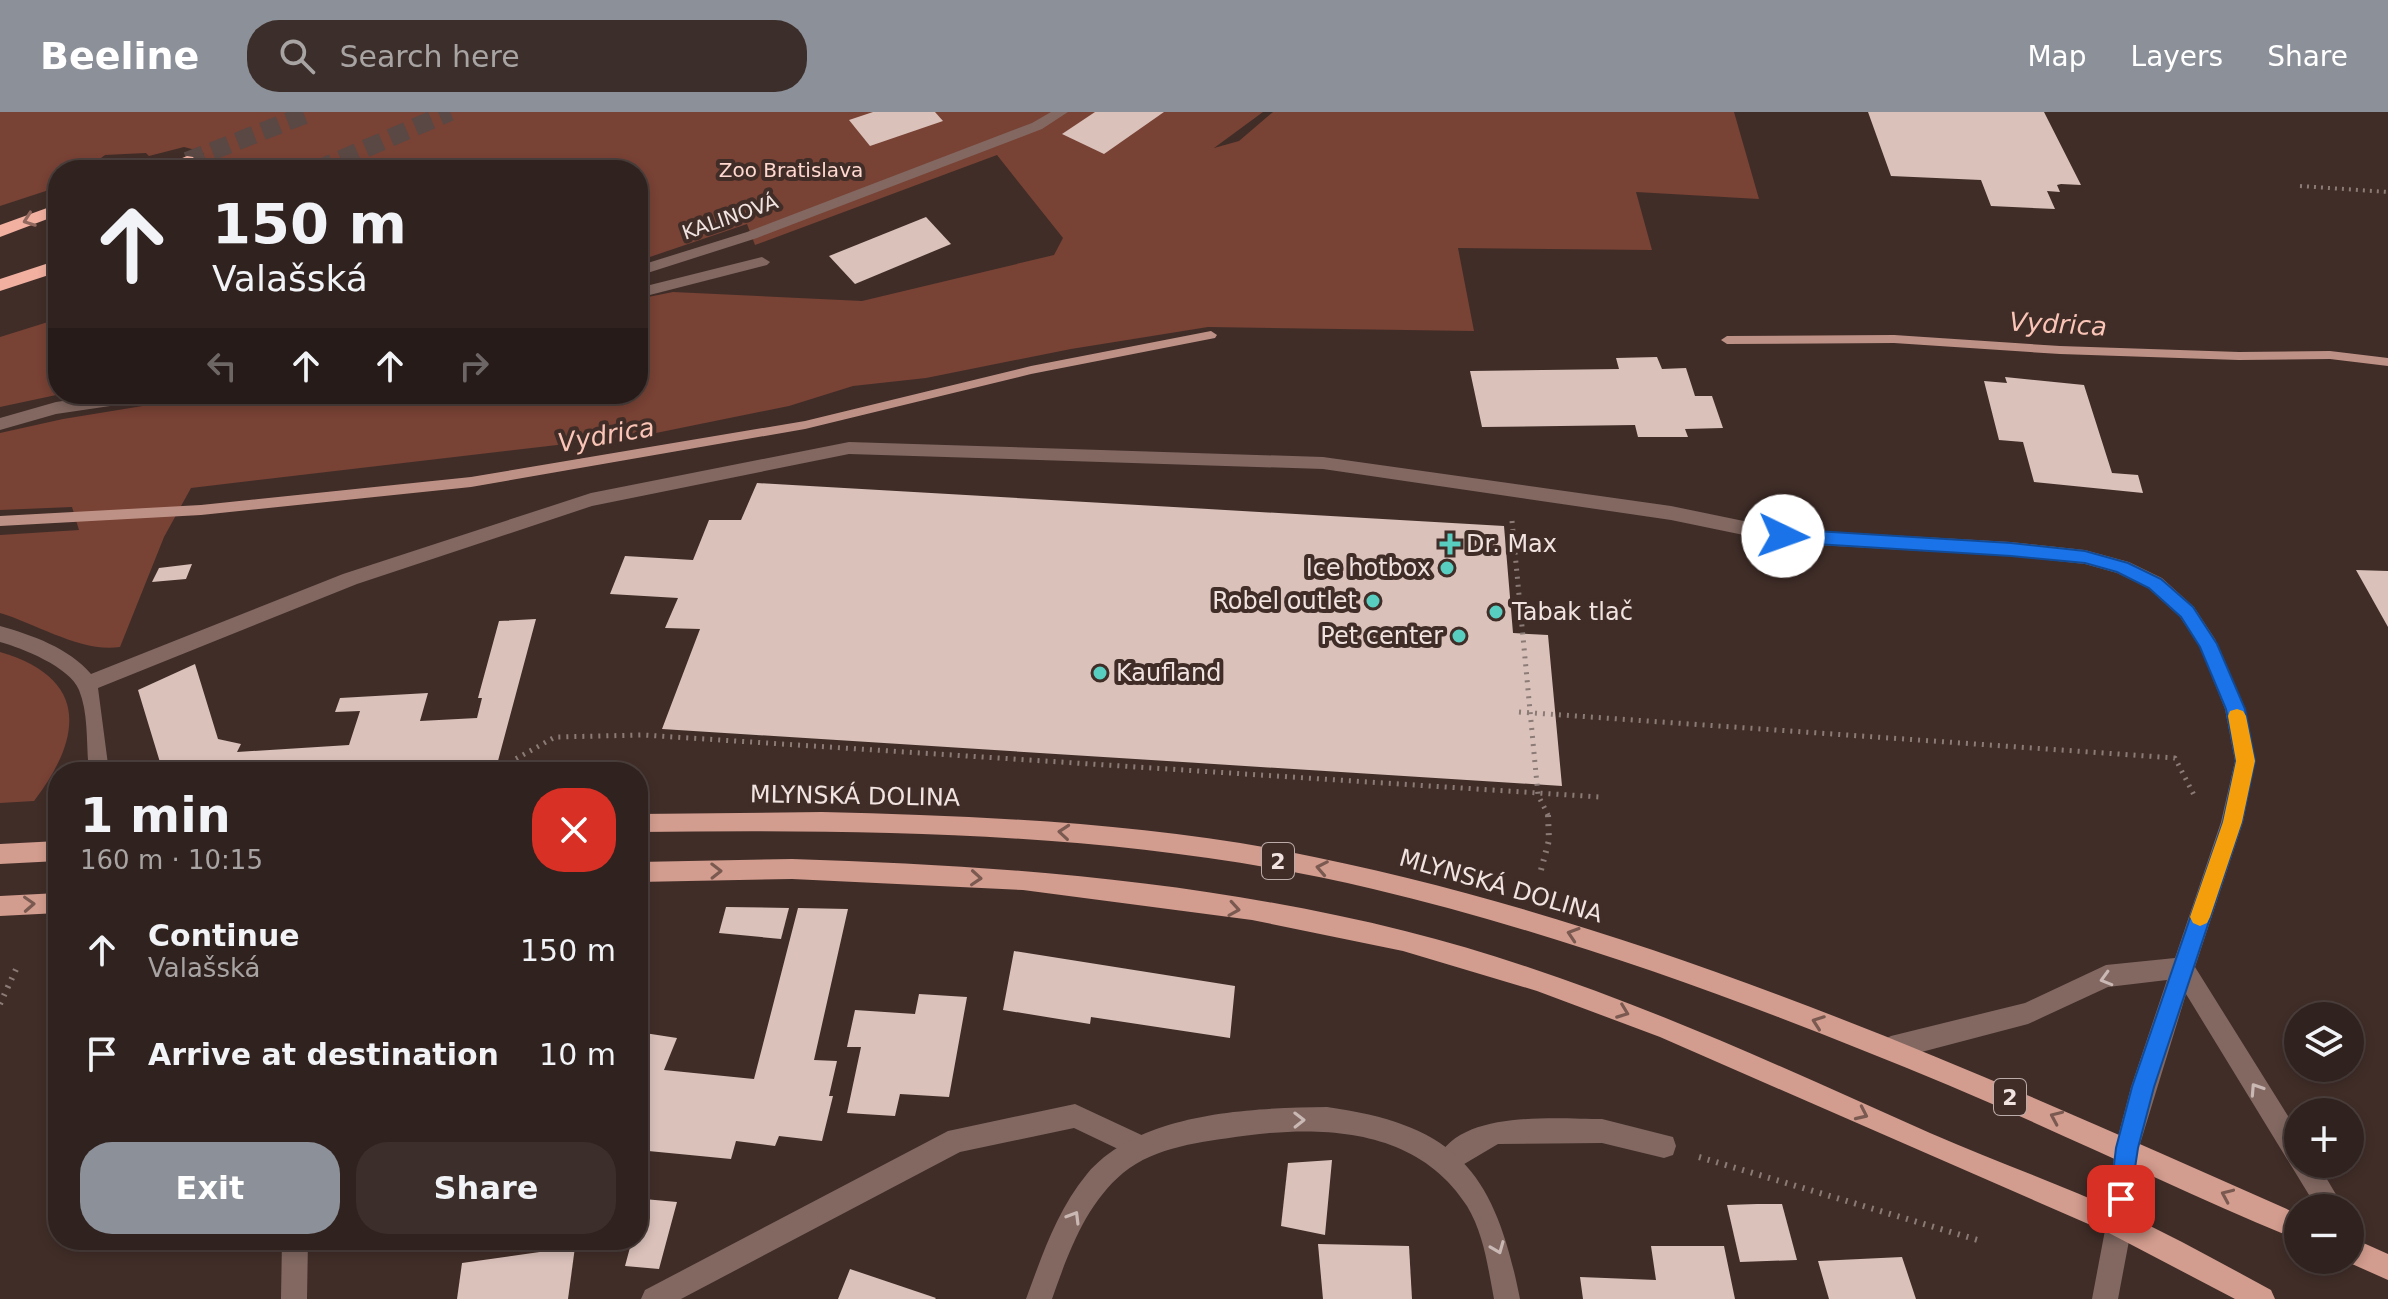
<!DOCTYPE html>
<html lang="en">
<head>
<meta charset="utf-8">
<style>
	body { margin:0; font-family:"DejaVu Sans",sans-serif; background:#3c2f2b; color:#f1f3f6; height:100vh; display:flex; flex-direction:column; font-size:30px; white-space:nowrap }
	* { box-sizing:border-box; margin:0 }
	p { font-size:26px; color:#a8a4a4 }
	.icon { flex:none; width:44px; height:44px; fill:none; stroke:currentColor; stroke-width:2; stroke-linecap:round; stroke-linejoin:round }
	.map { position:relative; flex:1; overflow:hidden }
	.details { position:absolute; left:48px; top:650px; width:600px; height:488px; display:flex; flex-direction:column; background:#30221e; border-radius:32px; box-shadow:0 4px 12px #0003,0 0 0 2px #4b3f3c }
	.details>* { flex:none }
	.hud { position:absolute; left:48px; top:48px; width:600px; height:244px; border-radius:32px; box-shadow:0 4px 12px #0003,0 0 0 2px #4b3f3c; background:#30221e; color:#f1f3f6; overflow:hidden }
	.buttons { position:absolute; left:2284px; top:890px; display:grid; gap:16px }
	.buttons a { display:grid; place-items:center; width:80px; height:80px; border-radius:50%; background:#30221e; box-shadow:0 4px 12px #0003,0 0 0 2px #4b3f3c; font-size:40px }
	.pin { position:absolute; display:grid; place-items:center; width:68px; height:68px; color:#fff; margin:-34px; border-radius:16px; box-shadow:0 4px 12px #0006 }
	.me { position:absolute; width:88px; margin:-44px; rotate:93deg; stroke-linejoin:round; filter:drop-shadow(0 0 6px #0008) }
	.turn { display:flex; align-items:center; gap:28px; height:168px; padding:0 32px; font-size:36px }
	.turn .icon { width:104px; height:104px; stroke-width:2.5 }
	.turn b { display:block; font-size:56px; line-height:68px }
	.lanes { display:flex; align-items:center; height:76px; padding:0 32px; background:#0003; justify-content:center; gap:40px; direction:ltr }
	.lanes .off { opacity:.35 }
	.round { display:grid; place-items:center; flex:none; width:84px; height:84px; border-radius:32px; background:#3c2f2b }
	.head { display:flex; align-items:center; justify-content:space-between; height:136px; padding:0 32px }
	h1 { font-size:48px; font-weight:700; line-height:60px }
	.cta { display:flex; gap:16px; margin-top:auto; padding:16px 32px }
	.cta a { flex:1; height:92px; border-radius:32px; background:#8c9099; color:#fff; font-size:32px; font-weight:700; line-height:92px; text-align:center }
	.cta a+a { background:#3c2f2b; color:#f1f3f6 }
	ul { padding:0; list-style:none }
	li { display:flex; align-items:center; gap:24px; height:104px; padding:0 32px }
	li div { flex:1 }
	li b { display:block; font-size:30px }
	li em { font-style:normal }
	header { display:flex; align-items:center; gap:48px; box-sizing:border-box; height:112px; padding:0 40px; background:#8c9099; color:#fff }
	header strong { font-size:38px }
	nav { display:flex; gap:44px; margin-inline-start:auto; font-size:28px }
	.search { width:560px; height:72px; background:#3c2f2b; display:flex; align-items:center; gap:20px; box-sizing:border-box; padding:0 28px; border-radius:32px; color:#a8a4a4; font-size:30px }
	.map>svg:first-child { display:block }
	.green { fill:#784235 }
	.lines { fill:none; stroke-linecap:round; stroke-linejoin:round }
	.stream { fill:#be9186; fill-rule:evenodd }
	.building { fill:#dac1ba }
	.motorway-tunnel { stroke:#5a4844; stroke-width:18; stroke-dasharray:18 9; stroke-linecap:butt }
	.path-far2 { stroke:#8b7b77; stroke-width:4; stroke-dasharray:2 5; stroke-linecap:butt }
	.path-far1 { stroke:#8b7b77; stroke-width:5; stroke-dasharray:2 6; stroke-linecap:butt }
	.path { stroke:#8b7b77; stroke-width:6; stroke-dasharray:2 7; stroke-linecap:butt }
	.service { fill:#826861; fill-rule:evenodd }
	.minor { fill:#826861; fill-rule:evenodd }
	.tertiary { fill:#826861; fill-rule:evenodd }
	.primary { fill:#d29c8e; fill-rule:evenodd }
	.motorway { fill:#f1b0a0; fill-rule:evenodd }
	.oneway { stroke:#90685e }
	.oneway2 { stroke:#7a5951 }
	.oneway3 { stroke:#cab8b4 }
	.route { fill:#1a73e8; stroke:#114b97; stroke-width:2 }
	.slow { fill:#f59e0b }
	.poi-dot { fill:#58cec0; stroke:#402d28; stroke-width:3 }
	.labels { text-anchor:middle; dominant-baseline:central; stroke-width:8; stroke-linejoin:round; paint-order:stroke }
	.far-park-label { font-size:20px; fill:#ffd9d0; stroke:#402d28 }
	.far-street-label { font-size:20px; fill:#f0e3e0; stroke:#402d28 }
	.shield { fill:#402d28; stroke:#bbaca9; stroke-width:2 }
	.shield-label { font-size:22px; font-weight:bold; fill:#f0e3e0 }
	.poi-label { font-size:24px; fill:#f0e3e0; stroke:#402d28; text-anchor:start }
	.street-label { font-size:24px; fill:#f0e3e0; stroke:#402d28 }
	.water-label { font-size:26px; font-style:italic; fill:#fac4b6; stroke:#402d28 }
</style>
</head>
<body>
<header>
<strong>Beeline</strong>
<div class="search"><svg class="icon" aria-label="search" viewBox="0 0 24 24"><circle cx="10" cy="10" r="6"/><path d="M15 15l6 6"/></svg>Search here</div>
<nav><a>Map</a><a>Layers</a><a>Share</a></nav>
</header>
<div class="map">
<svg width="2388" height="1187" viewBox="0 0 2388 1187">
	<rect width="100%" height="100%" fill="#402d28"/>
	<g class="green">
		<path d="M0 0H1263L1214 36 1239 29 1273 0H1734L1759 87 1636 80 1652 138 1458 136 1474 219 1208 215 1071 237 926 266 853 274 789 294 651 322 191 376 164 425 120 535C82 541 37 512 0 501V423L79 418 72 395 0 398V321L63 307 216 282H638V187L673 180 862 189 1054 143 1063 126 997 43 755 133 747 112 638 149V58H200L205 51 203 40 184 35 149 44 146 41 105 43 85 58H58V75L0 94Z"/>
		<path d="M48 210 53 223 58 221V282H61L0 295V225Z"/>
		<path d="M0 540C89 566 83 625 34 689L0 691Z"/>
	</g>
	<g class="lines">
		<g class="stream">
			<path d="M1211 219 1217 223 1215 226 1031 262 805 317 471 375 201 403 0 414V404L201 393 471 365 805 309 1031 254Z"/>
			<path d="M1894 223 2060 234 2239 240 2330 239 2388 246V254L2330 247 2239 248 2060 242 1894 231 1727 232 1721 228 1727 224Z"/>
		</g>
	</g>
	<g class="building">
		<path d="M873 0H935L943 9 870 34 849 8Z"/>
		<path d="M1095 0H1164L1104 42 1062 22Z"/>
		<path d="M1868 0H2044L2081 73 2061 72 2057 73 2060 80 2047 79 2055 97 1991 94 1981 68 1891 64Z"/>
		<path d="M926 105 951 132 855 172 829 144Z"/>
		<path d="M1657 245 1662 257 1686 256 1695 284H1712L1723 316 1685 317 1688 325H1638L1635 313 1482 315 1470 259 1619 257 1616 246Z"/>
		<path d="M2005 265 2084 273 2112 361 2138 363 2143 381 2034 370 2023 330 1999 328 1984 269 2007 271Z"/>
		<path d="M757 371 1504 414 1513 521 1548 523 1562 674 662 617 700 517 665 516 678 486 610 482 625 444 693 448 709 408H741Z"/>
		<path d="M192 452 186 467 152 470 159 456Z"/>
		<path d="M2356 458 2388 459V515Z"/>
		<path d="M536 507 495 660H163L138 578 195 552 218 627 241 632 237 640 349 633 360 599 335 600 340 586 428 581 420 609 477 606 482 586H478L499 509Z"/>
		<path d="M726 795 789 796 781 827 719 821Z"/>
		<path d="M798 796 848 797 814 948 837 949 829 984H833L822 1029 779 1024 775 1034 736 1029 731 1047 638 1038V920L677 926 664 958 754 967Z"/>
		<path d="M1014 839 1235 874 1230 926 1091 905 1090 912 1003 898Z"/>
		<path d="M919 882 967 885 949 985 900 982 895 1004 847 1001 861 935H847L855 898 915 902Z"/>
		<path d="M1332 1048 1325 1123 1281 1114 1288 1051Z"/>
		<path d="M644 1087 677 1090 659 1157 625 1154 632 1128H638V1108Z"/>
		<path d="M1757 1092H1782L1797 1148 1740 1150 1727 1093Z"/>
		<path d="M1318 1132 1409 1134 1412 1187H1323Z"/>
		<path d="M1651 1134H1724L1735 1187H1583L1580 1165 1656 1168Z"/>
		<path d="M575 1135 568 1187H457L462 1151Z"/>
		<path d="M1902 1145 1916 1187H1829L1818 1149Z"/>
		<path d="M850 1157 936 1186 935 1187H838Z"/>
	</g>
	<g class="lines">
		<g class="motorway-tunnel">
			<path d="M187 49 312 0"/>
			<path d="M316 58 450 0"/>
		</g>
		<path class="path-far2" d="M2300 74 2388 80"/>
		<g class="path-far1">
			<path d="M1512 409 1538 683 1549 705"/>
			<path d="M1519 600 2175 646 2195 685"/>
			<path d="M509 660 512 649 555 625 643 623 1600 685"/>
		</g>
		<g class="path">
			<path d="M1541 758 1549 728 1548 703"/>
			<path d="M0 892 18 853"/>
			<path d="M1699 1045 1981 1129"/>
		</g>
		<g class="service">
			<path d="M1051 0H1068L1042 17 757 126 638 164V154L747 120 1032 11Z"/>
			<path d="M762 145 770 150 767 153 638 186V176Z"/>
			<path d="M111 282H159L151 288 56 302 0 318V306L56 290Z"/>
			<path d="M849 330 1323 345 1671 394 1783 417 2011 430 2085 438 2129 450 2162 466 2194 495 2215 527 2245 597 2255 649 2243 710 2195 855 2298 1020V1052H2318L2344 1096H2317L2186 882 2136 1045 2127 1048 2118 1045 2115 1036 2131 975 2167 868 2108 875 2028 912 1891 948 1883 944 1879 936 1883 928 1891 924 2025 891 2106 853 2175 846 2221 710 2235 649 2225 597 2200 535 2180 505 2148 476 2117 461 2085 452 2011 444 1783 431 1671 408 1323 357 849 342 592 394 357 472 98 576 109 660H89C86 634 89 602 79 578 70 555 22 536 0 530V514C32 523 69 536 91 562L343 462 591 381Z"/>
			<path d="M1075 992 1148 1026 1151 1035 1148 1044 1139 1047 1074 1016 960 1040 681 1187H641L645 1178 948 1019Z"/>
			<path d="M1602 1007 1673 1025 1676 1034 1673 1043 1664 1046 1602 1031 1498 1032 1449 1061 1440 1058 1437 1049C1458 997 1556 1007 1602 1007Z"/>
		</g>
		<g class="minor">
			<path d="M1327 995C1458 1013 1495 1061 1520 1187H1494C1488 1156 1484 1122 1467 1094 1418 1017 1325 1013 1243 1024 1202 1030 1156 1034 1123 1061 1085 1093 1068 1142 1052 1187H1026C1042 1144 1057 1098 1087 1062 1139 1000 1252 996 1327 995Z"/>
			<path d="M282 1128H308L307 1187H281Z"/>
		</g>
		<path class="tertiary" d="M2127 1024 2136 1027 2139 1036 2132 1113 2118 1187H2092L2106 1113 2115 1036 2118 1027Z"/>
		<g class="primary">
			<path d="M822 700C977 704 1133 710 1285 739 1640 808 1970 956 2298 1102V1128C2180 1079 2066 1023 1948 973 1761 895 1570 824 1373 777 1132 720 884 717 638 720V702Z"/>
			<path d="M58 729V749L0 752V732Z"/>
			<path d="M792 747C998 753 1205 769 1405 819 1588 865 1758 944 1930 1021 1995 1049 2061 1073 2125 1102 2175 1125 2223 1152 2271 1178L2275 1187H2235L2109 1121 1660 925 1537 879 1403 839 1252 808 1023 778 792 767 638 770V750Z"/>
			<path d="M58 781V801L0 804V784Z"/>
			<path d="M2350 1125 2388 1142V1168L2343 1148H2350Z"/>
		</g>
		<g class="motorway">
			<path d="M187 44 193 45 196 49C185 60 169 58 154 58Z"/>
			<path d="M58 92V103L0 125V113Z"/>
			<path d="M58 148V160L0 179V167Z"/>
		</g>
	</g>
	<defs><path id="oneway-chevron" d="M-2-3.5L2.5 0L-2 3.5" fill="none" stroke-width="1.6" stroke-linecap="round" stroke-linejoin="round" transform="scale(2)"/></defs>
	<use class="oneway" href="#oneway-chevron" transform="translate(29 108) rotate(160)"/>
	<g class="oneway2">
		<use href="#oneway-chevron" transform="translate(1064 720) rotate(-175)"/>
		<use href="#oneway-chevron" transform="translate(1322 756) rotate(-169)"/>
		<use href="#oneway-chevron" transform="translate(716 759) rotate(-1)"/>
		<use href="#oneway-chevron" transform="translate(976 766) rotate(4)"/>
		<use href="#oneway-chevron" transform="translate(29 792) rotate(-3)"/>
		<use href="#oneway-chevron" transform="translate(1234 797) rotate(9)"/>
		<use href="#oneway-chevron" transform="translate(1573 822) rotate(-162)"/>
		<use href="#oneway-chevron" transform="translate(1623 900) rotate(21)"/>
		<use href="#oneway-chevron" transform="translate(1818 910) rotate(-160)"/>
		<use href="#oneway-chevron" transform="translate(1862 1002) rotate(25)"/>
		<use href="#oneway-chevron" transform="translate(2056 1005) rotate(-156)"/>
		<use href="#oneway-chevron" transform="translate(2227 1083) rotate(-156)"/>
	</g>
	<g class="oneway3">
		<use href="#oneway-chevron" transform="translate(2106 867) rotate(164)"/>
		<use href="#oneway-chevron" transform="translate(2256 977) rotate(-123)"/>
		<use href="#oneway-chevron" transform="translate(1299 1008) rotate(-1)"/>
		<use href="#oneway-chevron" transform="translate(1074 1105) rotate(-59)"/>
		<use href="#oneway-chevron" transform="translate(1498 1136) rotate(68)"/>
	</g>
	<path class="route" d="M1783 417 2011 431 2085 439 2128 451 2161 467 2193 495 2217 532 2245 597 2255 649 2242 710 2154 975 2138 1036 2129 1095 2121 1099 2113 1095 2110 1087 2116 1036 2132 975 2223 710 2236 649 2226 597 2200 535 2181 505 2149 476 2117 460 2085 451 2011 444 1783 430 1775 424Z"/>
	<path class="slow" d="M2237 597 2243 599 2246 604 2255 649 2242 710 2210 805 2207 811 2200 814 2193 811 2190 805 2223 710 2236 649 2228 604 2230 599Z"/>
	<g class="poi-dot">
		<path d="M1446 420h8v8h8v8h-8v8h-8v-8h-8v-8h8z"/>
		<circle cx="1447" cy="456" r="8"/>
		<circle cx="1373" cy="489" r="8"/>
		<circle cx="1496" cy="500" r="8"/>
		<circle cx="1459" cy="524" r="8"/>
		<circle cx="1100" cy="561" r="8"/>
	</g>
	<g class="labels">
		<g class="far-park-label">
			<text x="791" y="58">Zoo Bratislava</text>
		</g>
		<g class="far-street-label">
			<text transform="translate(730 105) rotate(-19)">KALINOVÁ</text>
		</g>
		<g class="shield">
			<rect x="1262" y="731" width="32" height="36" rx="6"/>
			<rect x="1994" y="967" width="32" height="36" rx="6"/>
		</g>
		<g class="shield-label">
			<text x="1278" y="749">2</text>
			<text x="2010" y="985">2</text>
		</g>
		<g class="poi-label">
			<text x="1466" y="432">Dr. Max</text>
			<text x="1431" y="456" text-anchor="end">Ice hotbox</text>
			<text x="1357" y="489" text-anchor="end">Robel outlet</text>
			<text x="1512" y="500">Tabak tlač</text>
			<text x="1443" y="524" text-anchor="end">Pet center</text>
			<text x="1116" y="561">Kaufland</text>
		</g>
		<g class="street-label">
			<text transform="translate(855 684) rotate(1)">MLYNSKÁ DOLINA</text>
			<text transform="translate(1501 774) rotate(16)">MLYNSKÁ DOLINA</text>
		</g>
		<g class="water-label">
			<text transform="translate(2058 212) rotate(3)">Vydrica</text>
			<text transform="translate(606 323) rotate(-10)">Vydrica</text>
		</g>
	</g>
</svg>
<div class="buttons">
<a><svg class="icon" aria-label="layers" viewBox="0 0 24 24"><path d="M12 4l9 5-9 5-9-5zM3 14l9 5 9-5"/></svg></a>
<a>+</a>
<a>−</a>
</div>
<div class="pin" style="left:2121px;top:1087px;background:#d93025"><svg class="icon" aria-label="arrive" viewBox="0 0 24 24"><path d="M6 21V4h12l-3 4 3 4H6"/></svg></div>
<svg class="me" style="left:1783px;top:424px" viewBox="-20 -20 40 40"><circle r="19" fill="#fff"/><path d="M0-13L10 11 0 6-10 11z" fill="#1a73e8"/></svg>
<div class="hud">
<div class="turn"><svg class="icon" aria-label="ahead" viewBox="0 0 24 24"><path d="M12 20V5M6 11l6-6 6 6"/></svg><div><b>150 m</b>Valašská</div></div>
<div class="lanes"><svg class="icon off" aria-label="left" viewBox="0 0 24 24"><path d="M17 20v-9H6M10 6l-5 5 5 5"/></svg><svg class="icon" aria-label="ahead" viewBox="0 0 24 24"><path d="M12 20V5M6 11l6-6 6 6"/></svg><svg class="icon" aria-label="ahead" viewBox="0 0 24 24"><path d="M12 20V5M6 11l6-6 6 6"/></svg><svg class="icon off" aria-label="right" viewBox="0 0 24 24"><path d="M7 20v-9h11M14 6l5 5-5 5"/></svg></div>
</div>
<section class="details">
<div class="head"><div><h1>1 min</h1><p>160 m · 10:15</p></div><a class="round" style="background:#d93025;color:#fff"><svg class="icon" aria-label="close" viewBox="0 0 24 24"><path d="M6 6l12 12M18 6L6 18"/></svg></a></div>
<ul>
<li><svg class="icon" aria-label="ahead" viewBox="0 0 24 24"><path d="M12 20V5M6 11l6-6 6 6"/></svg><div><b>Continue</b><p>Valašská</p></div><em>150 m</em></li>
<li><svg class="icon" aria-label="arrive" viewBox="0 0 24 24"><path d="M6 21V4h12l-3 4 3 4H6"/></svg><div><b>Arrive at destination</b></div><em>10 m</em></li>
</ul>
<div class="cta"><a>Exit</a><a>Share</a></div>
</section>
</div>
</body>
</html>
